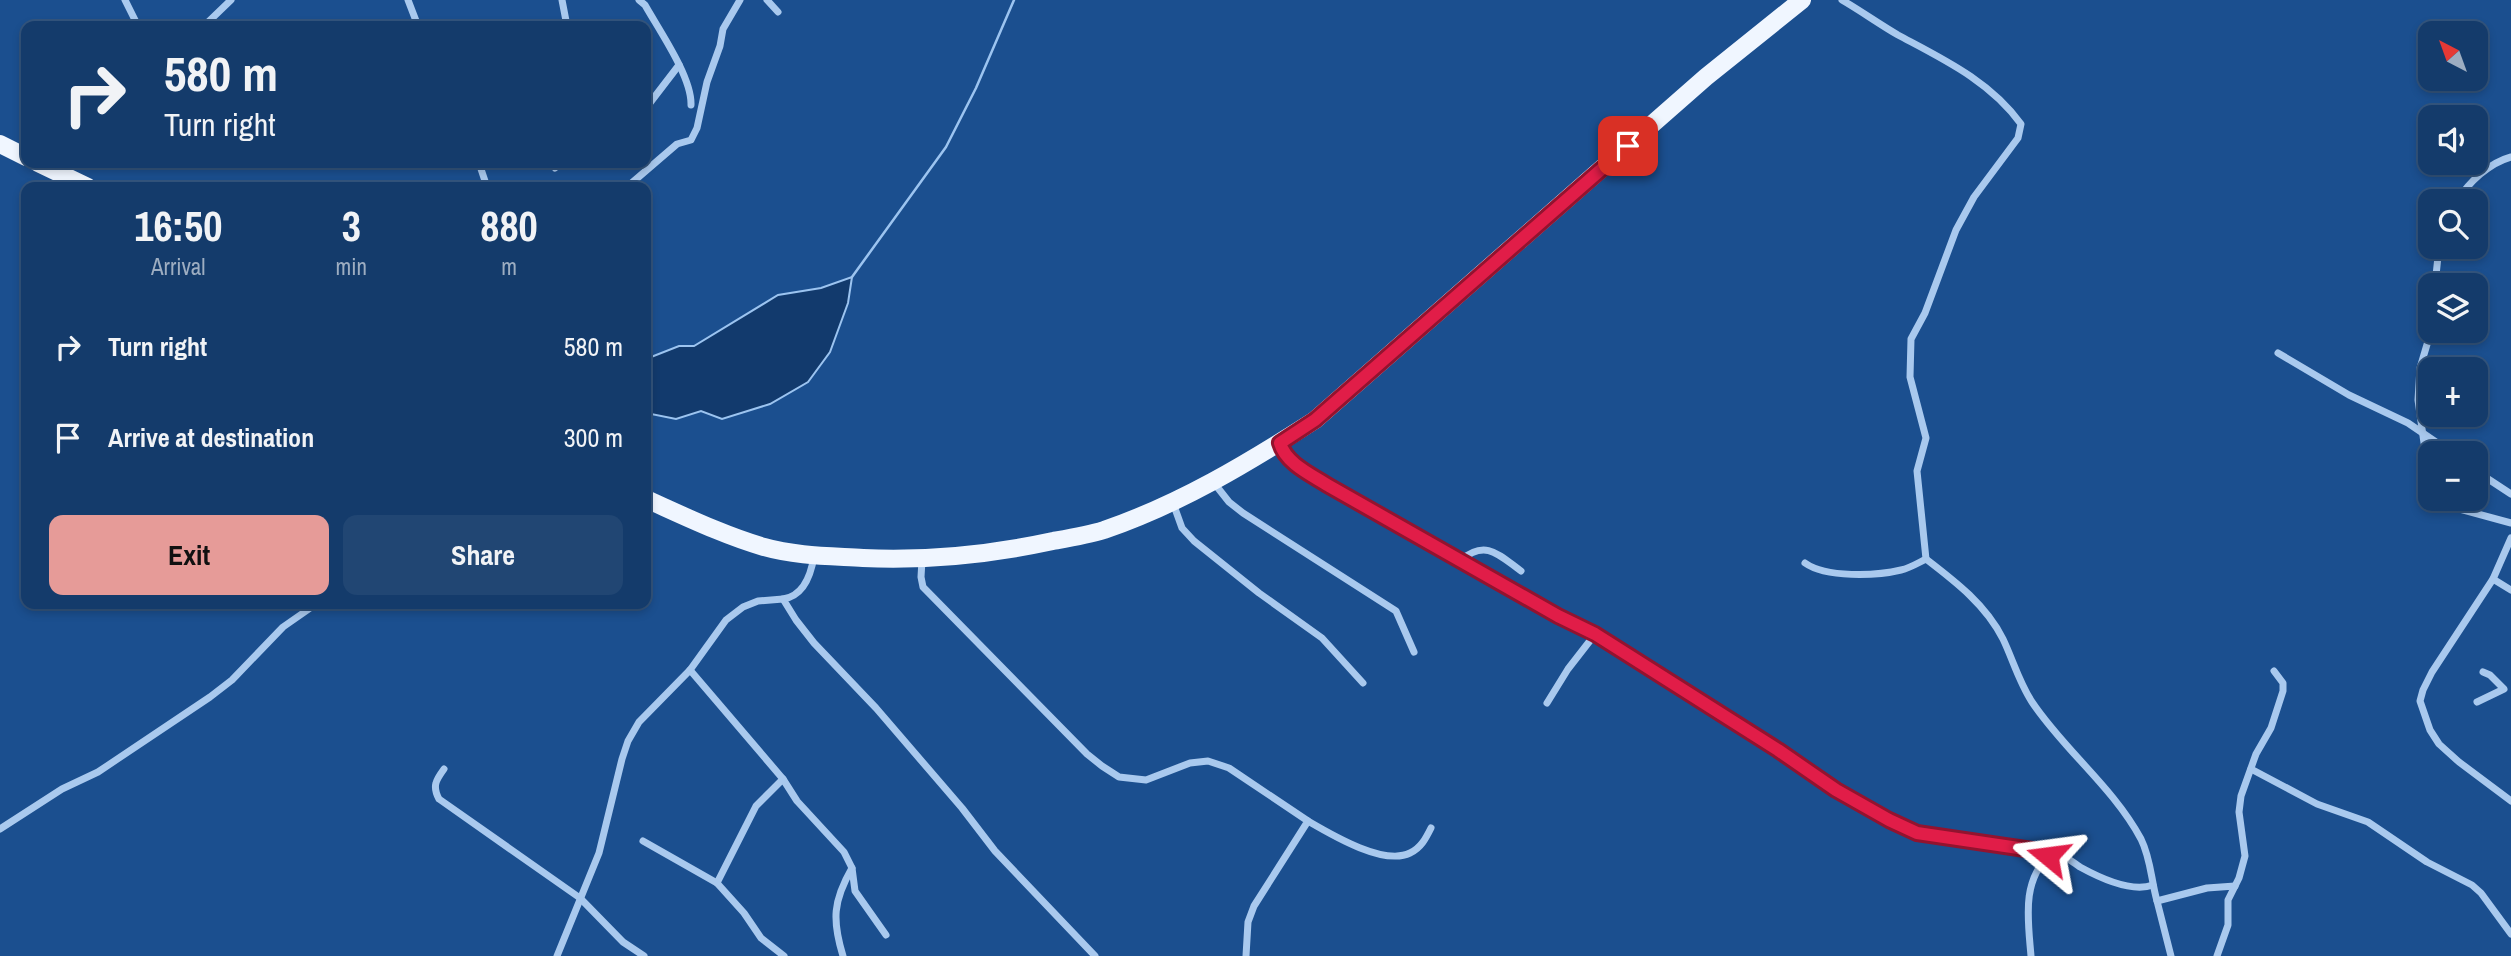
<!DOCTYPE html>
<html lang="en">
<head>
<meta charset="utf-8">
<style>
	body { margin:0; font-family:"Archivo Narrow",sans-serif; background:#214673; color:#f1f3f6; height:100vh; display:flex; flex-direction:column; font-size:26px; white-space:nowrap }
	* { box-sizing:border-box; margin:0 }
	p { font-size:23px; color:#9dadc1 }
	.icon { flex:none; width:38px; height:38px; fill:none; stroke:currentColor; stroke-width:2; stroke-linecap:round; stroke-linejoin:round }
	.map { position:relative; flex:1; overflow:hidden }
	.drawer { position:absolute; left:21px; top:182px; width:630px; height:427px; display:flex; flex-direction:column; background:#143b6b; border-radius:14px; box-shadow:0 4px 10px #0003,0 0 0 2px #33557e }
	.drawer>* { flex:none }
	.banner { position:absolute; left:21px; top:21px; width:630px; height:147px; border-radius:14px; box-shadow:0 4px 10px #0003,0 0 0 2px #33557e; background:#143b6b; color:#f1f3f6; overflow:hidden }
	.needle { width:46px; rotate:319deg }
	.tools { position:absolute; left:2418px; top:21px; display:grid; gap:14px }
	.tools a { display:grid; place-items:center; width:70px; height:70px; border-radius:14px; background:#143b6b; box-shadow:0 4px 10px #0003,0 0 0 2px #33557e; font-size:35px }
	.pin { position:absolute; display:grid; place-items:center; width:60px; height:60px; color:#fff; margin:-30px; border-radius:14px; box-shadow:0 4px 10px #0006 }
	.me { position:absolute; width:77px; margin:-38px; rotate:286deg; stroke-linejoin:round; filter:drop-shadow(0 0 5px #0008) }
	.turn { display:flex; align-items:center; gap:24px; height:147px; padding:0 28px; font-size:32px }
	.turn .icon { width:91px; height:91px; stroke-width:2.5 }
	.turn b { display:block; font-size:49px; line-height:60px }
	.eta { display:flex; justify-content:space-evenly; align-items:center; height:119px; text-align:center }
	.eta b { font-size:42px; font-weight:800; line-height:49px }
	.action { display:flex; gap:14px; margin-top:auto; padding:14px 28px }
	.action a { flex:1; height:80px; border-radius:14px; background:#e69b98; color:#111; font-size:28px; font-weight:800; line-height:80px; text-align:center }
	.action a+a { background:#214673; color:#f1f3f6 }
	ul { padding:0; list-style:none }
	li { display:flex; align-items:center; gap:21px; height:91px; padding:0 28px }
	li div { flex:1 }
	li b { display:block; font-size:26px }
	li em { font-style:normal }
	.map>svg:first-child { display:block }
	.water { fill:#123a6d; stroke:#9cc4f0; stroke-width:2 }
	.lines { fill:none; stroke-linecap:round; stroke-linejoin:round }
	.stream { stroke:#9cc4f0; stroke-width:2.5 }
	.street { stroke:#a9c9ee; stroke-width:7 }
	.primary { stroke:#f0f6ff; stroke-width:18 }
	.route-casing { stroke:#92132f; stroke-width:18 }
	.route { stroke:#e11d48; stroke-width:12 }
</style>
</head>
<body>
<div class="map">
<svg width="2511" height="956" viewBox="0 0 2511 956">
	<rect width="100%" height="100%" fill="#1b4f8f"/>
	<path class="water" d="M852 277 848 303 830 352 808 382 770 404 722 419 701 411 676 419 646 413V359L679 346H694L778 295 821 288Z"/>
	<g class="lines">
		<path class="stream" d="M852 277 946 147 976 88 1014 0"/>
		<g class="street">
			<path d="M125 0 138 26"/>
			<path d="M408 0 418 26"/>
			<path d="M562 0 567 26"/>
			<path d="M639 0 645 5C659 30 692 77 691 105"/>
			<path d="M767 0 778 12"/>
			<path d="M204 26 231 0"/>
			<path d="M646 108 679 65"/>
			<path d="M479 163 487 187"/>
			<path d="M552 163 555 168"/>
			<path d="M627 187 677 144 691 140 697 128 707 82 720 46 723 29 740 0"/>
			<path d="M2457 201C2469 182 2489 163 2511 157"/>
			<path d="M2435 285 2439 247"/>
			<path d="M2278 353 2349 395 2408 423 2452 453"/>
			<path d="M1280 443C1286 464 1313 475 1330 486L1558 616 1596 633 1568 669 1547 703"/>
			<path d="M2476 471 2511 494"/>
			<path d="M1214 483 1229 502 1243 513 1396 611 1414 652"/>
			<path d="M2431 493 2418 400 2420 368 2431 331"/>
			<path d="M2434 499 2441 504 2511 523"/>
			<path d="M1173 503 1182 528 1194 541 1259 593 1322 638 1363 683"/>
			<path d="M2511 538 2493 579 2432 672 2423 690 2420 701 2430 730 2439 744 2459 762 2511 801"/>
			<path d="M814 556C811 575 804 596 783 599L796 620 814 643 876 708 962 808 995 851 1095 956"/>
			<path d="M1926 559C1956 582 1986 605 2003 639 2013 660 2019 682 2032 702 2064 750 2113 787 2141 839 2151 859 2151 880 2157 901"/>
			<path d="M922 560 921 577 923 587 1087 754 1102 766 1119 777 1146 780 1190 763 1208 761 1229 768 1308 821 1254 906 1248 922 1246 956"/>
			<path d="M1461 560C1486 539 1499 555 1521 571"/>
			<path d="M1805 563C1826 578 1876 576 1901 570 1910 568 1918 563 1926 559L1917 471 1926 438 1910 377 1911 339 1925 313 1956 230 1974 197 2018 138 2021 124C1990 81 1943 59 1898 35 1879 24 1861 11 1842 0"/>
			<path d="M2493 579 2511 590"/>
			<path d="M1596 633 1778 750 1836 790 1889 819 1918 833 2032 850 2045 860"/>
			<path d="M690 670 783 779"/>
			<path d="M2477 702 2504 689 2490 675 2483 672"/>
			<path d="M444 769C436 780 432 786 439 799L580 898 623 942 644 956"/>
			<path d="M2251 769 2317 804 2368 822 2427 862 2472 885 2481 893 2511 934"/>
			<path d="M1308 821C1332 835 1384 866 1410 853 1421 848 1426 838 1431 828"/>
			<path d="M0 829 62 789 98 772 210 697 232 680 283 627 316 604"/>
			<path d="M643 841 717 883"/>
			<path d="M557 956 599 853 622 759 628 741 639 722 690 670 726 620 743 607 758 601 783 599"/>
			<path d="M784 956 761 938 744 913 717 883 756 806 783 779 797 801 844 852 852 868"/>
			<path d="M843 956C832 920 833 901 852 868L855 891 886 935"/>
			<path d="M2031 956C2028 919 2021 881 2051 853 2062 853 2071 861 2080 867 2100 878 2131 893 2153 885"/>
			<path d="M2171 956 2157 901 2207 888 2235 886"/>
			<path d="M2217 956 2228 925V900L2239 878 2245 856 2239 812 2241 796 2256 754 2271 728 2283 691V683L2274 671"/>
		</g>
		<g class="primary">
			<path d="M0 144 26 157"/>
			<path d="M38 163 88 187"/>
			<path d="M646 499C684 516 723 535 764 547 795 556 831 556 863 558 929 561 988 555 1053 541 1070 538 1088 535 1104 530 1180 504 1248 463 1315 420L1706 77 1802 0"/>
		</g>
	</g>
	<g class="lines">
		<defs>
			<path id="route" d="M1628 146 1315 420 1280 443C1286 464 1312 475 1329 486L1558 616 1595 634 1778 750 1836 790 1889 820 1917 833 2032 850 2045 860 2048 856"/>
		</defs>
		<use href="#route" class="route-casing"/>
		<use href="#route" class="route"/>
	</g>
</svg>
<div class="tools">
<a><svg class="needle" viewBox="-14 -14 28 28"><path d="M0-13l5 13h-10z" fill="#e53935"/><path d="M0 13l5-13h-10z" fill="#9dadc1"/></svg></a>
<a><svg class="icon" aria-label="sound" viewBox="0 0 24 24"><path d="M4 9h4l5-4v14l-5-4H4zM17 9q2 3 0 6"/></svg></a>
<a><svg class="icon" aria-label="search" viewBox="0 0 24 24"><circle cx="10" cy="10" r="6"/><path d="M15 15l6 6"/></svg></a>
<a><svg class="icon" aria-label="layers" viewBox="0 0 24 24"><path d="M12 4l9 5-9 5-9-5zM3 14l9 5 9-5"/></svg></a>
<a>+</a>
<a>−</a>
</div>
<div class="pin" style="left:1628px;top:146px;background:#d93025"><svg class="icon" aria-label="arrive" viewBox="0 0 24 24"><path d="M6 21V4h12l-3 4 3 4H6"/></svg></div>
<svg class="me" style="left:2048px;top:856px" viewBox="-20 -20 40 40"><path d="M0-17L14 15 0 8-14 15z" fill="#e11d48" stroke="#fff" stroke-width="4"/></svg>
<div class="banner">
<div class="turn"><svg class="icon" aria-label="right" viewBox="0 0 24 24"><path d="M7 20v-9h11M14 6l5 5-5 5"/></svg><div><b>580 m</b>Turn right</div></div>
</div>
<section class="drawer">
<div class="eta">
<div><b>16:50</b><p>Arrival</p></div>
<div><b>3</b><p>min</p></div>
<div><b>880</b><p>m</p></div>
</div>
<ul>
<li><svg class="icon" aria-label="right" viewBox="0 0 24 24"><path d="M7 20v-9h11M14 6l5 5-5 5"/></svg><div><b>Turn right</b></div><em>580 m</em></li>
<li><svg class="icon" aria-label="arrive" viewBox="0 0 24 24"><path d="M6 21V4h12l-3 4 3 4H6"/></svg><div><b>Arrive at destination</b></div><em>300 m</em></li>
</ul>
<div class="action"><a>Exit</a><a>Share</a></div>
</section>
</div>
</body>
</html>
